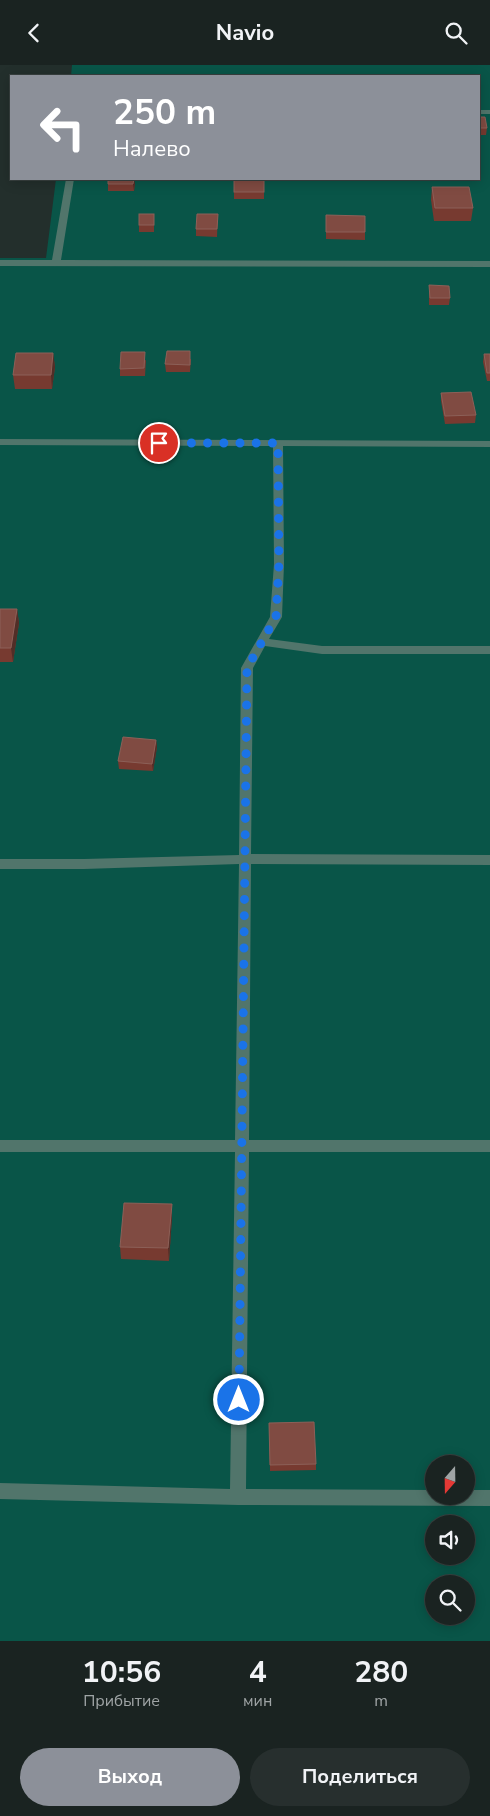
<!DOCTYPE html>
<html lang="ru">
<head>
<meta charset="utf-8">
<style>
	body { margin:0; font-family:"Nunito Sans",sans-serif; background:#272f2e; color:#f1f3f6; height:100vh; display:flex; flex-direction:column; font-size:19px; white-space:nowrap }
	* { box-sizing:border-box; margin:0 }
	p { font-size:16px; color:#9fa4a5 }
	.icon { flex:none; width:28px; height:28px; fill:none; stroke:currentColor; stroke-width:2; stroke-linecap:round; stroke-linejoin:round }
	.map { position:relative; height:1576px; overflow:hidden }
	.drawer { display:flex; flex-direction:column; background:#1a2321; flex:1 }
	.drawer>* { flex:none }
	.hud { position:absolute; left:10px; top:10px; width:470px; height:105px; border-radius:0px; box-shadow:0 2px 12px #0003,0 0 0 1px #38403f; background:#8c9099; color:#fff; overflow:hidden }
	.needle { width:32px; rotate:200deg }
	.fabs { position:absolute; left:425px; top:1390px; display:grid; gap:10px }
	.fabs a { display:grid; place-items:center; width:50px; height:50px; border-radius:50%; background:#1a2321; box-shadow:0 2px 12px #0003,0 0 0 1px #38403f; font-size:25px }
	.pin { position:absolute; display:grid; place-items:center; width:42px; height:42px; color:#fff; margin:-21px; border:2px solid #fff; border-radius:50%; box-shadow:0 1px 5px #0007 }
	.me { position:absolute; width:55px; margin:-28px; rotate:0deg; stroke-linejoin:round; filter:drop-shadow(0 0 4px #0008) }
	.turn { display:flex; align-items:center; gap:18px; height:105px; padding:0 20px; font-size:22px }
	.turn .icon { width:65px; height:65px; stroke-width:2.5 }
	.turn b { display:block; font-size:35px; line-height:42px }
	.eta { display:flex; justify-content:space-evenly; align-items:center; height:85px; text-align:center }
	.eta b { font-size:30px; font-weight:700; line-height:35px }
	.action { display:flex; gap:10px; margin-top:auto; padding:10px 20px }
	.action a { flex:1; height:58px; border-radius:30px; background:#8c9099; color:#fff; font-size:20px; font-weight:700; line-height:58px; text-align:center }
	.action a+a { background:#272f2e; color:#f1f3f6 }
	header { display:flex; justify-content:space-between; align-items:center; height:65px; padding:0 20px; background:#1a2321; font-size:22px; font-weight:700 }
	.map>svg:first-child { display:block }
	.green { fill:#095548; fill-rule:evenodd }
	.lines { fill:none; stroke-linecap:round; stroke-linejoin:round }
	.minor { fill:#51756b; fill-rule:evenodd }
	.wall { fill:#773a30 }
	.shaded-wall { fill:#512e27 }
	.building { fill:#804b42; stroke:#8c6058 }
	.route { stroke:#1a73e8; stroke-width:9; stroke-dasharray:0 16.2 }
</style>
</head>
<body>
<header><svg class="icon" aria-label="back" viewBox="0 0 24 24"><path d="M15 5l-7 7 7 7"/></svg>Navio<svg class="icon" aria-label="search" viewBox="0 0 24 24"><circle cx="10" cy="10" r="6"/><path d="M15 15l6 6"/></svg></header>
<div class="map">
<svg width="490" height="1576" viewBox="0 0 490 1576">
	<rect width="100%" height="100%" fill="#232f2c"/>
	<path class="green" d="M72 0H490V1576H0V193H46L56 114H479V11H71ZM434 1399H466V1431H434ZM434 1459H466V1491H434ZM434 1519H466V1551H434Z"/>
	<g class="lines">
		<g class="minor">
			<rect x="479" y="45" width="11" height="4"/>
			<path d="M66 114H74L61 195 490 196V202L0 201V195H52Z"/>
			<path d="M0 374 490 376V382L283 381 284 499 282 552 269 574 322 581H490V589H322L265 581 253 603 251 789 490 790V800L251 799 249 1075H490V1087H249L246 1424 434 1425V1431H466V1425H490V1441L238 1440 0 1434V1418L230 1424 235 1087H0V1075H235L239 799 84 804H0V794H84L239 790 241 603 270 552 274 499 273 381 0 380Z"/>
		</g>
	</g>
	<g class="wall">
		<path d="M479 52 487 63 486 70H479Z"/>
		<rect x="234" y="115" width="30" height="19"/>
		<path d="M135 118 134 126H108V119Z"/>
		<path d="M432 122 473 143 471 156H434L431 135Z"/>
		<rect x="139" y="149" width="15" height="18"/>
		<path d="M218 149 217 172 196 171V164Z"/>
		<path d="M326 150 365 167V175L326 174Z"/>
		<path d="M429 220 450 233 449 240H429Z"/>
		<path d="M53 288 55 302 52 324H15L13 310Z"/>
		<path d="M484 289H490V316H487L483 297Z"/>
		<path d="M191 294 190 307H166L165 299Z"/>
		<path d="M146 295 145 311H120V304Z"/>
		<path d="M441 328 476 350 475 358 445 359 441 336Z"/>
		<path d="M0 544H17L19 558 13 597H0Z"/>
		<path d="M156 675 157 682 153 706 119 704 118 696Z"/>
		<path d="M172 1139V1152L169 1196 121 1194 120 1182Z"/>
		<path d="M269 1358 316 1399V1405L270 1406Z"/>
	</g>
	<g class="shaded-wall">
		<path d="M134 114 135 118 134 126 133 119Z"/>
		<path d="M53 288 55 302 52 324 51 310Z"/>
		<path d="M17 544 19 558 13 597 11 583Z"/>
		<path d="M156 675 157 682 153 706 152 699Z"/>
		<path d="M172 1139V1152L169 1196 168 1183Z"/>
	</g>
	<g class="building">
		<path d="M479 52H485L487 63H479Z"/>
		<path d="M108 114H134L133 119H108Z"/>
		<rect x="234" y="115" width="30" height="12"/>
		<path d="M432 122H469L473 143H435Z"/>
		<rect x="139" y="149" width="15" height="11"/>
		<path d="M197 149H218L217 164H196Z"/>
		<path d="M326 150 365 151V167H326Z"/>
		<path d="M429 220 449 221 450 233H430Z"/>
		<path d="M167 286H190V300L165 299Z"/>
		<path d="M121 287H145L144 303 120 304Z"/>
		<path d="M16 288H53L51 310H13Z"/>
		<path d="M484 289H490V308H487Z"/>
		<path d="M471 327 476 350 445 351 441 328Z"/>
		<path d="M0 544H17L11 583H0Z"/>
		<path d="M123 672 156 675 152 699 118 696Z"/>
		<path d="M124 1138 172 1139 168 1183 120 1182Z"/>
		<path d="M314 1357 316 1399 270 1400 269 1358Z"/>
	</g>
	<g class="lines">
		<path class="route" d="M159 378H278L279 499 276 552 247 603 239 1335"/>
	</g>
</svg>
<div class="fabs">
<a><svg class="needle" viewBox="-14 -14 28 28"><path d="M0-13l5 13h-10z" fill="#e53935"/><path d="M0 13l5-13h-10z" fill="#9fa4a5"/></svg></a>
<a><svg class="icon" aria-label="sound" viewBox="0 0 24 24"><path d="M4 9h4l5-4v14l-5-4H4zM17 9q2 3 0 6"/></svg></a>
<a><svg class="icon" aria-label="search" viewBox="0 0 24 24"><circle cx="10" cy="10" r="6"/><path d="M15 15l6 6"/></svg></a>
</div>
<div class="pin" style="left:159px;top:378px;background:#d93025"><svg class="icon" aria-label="arrive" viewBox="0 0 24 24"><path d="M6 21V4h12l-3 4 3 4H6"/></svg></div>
<svg class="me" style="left:239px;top:1335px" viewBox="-20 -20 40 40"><circle r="17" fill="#1a73e8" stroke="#fff" stroke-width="3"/><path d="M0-11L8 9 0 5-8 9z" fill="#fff"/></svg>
<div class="hud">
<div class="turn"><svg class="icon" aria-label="left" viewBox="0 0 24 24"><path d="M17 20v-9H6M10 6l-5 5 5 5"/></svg><div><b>250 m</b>Налево</div></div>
</div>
</div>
<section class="drawer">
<div class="eta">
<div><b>10:56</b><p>Прибытие</p></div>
<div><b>4</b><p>мин</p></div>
<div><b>280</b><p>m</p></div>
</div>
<div class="action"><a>Выход</a><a>Поделиться</a></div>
</section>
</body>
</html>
